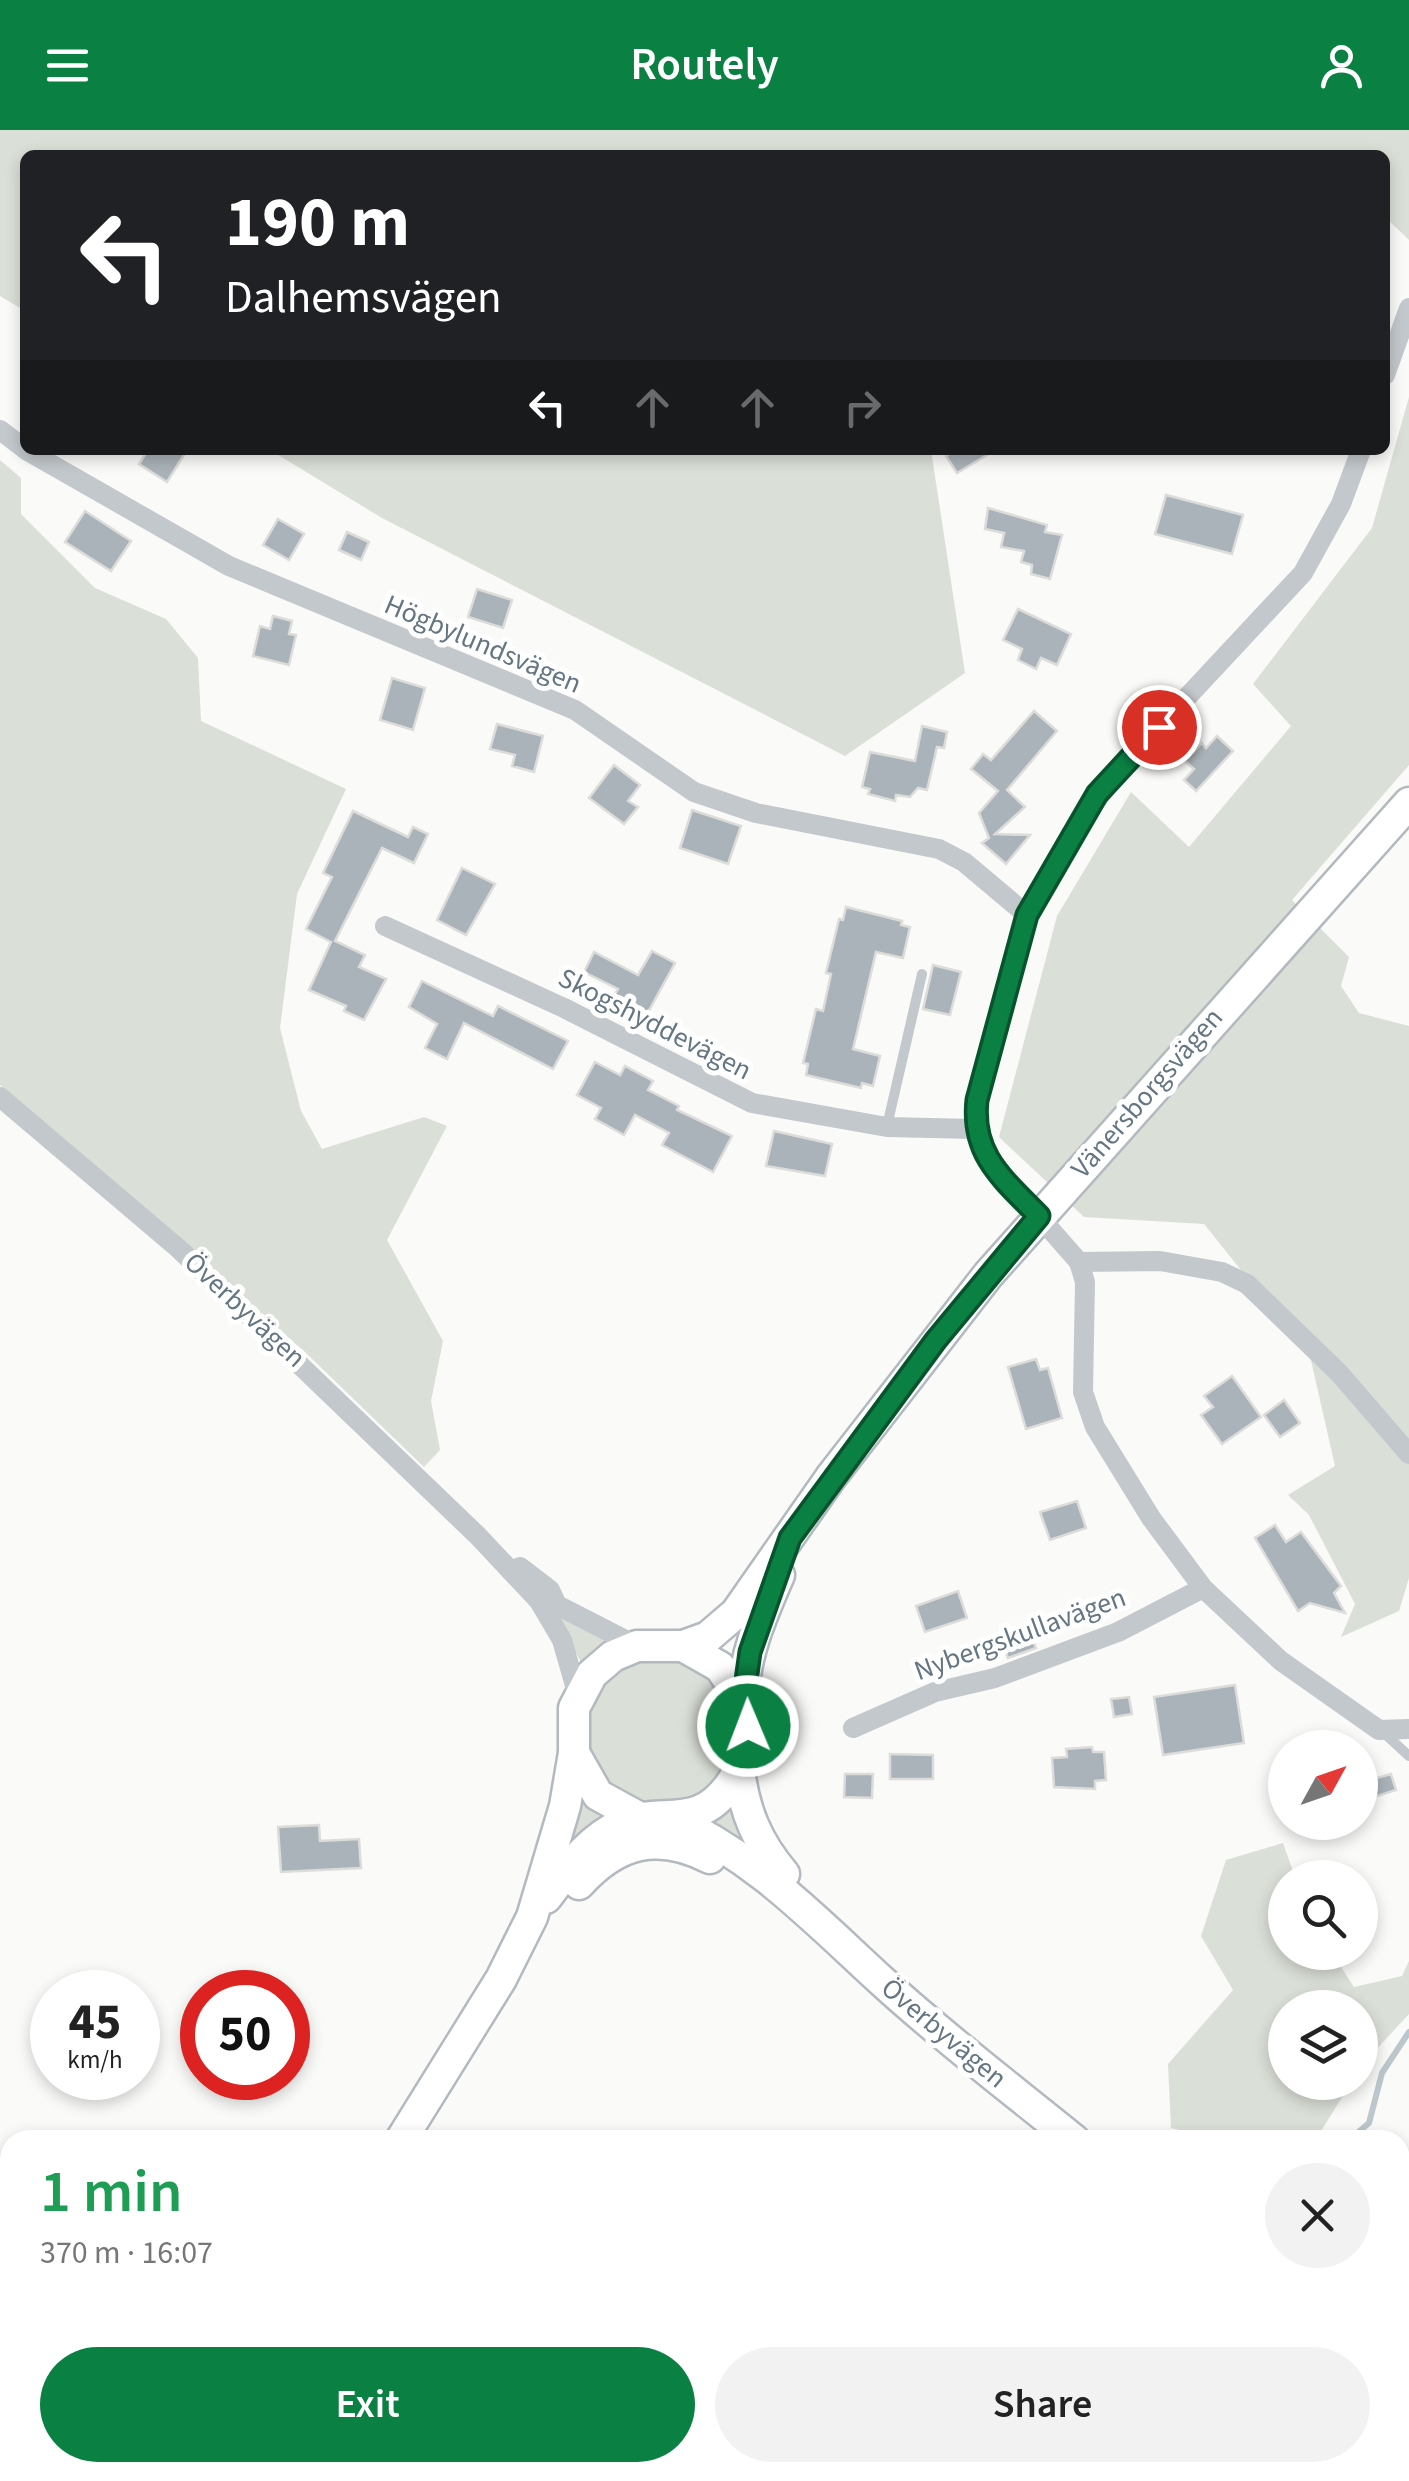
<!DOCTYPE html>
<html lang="en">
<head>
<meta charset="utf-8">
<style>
	body { margin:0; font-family:"Source Sans 3",sans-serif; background:#f2f2f2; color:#222; height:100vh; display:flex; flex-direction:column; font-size:38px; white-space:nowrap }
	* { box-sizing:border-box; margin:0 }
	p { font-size:32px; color:#767676 }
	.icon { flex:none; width:55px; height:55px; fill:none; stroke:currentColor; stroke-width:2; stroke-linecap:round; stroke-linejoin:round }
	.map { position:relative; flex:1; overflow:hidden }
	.side { position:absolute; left:0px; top:2000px; width:1410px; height:352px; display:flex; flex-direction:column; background:#fff; border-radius:30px 30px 0 0; box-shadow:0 5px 15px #0003 }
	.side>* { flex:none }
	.banner { position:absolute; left:20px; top:20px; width:1370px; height:305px; border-radius:15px; box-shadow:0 5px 15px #0003; background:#202124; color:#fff; overflow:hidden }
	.needle { width:65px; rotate:50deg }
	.fabs { position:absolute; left:1268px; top:1600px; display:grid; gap:20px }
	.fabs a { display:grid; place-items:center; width:110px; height:110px; border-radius:50%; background:#fff; box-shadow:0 5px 15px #0003; font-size:50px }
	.speed { position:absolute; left:30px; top:1840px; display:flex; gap:20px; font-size:50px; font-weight:700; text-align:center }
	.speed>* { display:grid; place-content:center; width:130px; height:130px; border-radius:50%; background:#fff; box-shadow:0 5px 15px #0003; line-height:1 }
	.speed small { font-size:25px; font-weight:400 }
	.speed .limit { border:15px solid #d22; background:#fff; color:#111 }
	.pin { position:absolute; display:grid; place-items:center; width:85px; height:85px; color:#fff; margin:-42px; border:5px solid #fff; border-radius:50%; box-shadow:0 2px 10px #0007 }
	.me { position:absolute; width:110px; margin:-55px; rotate:359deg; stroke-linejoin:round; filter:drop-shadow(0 0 8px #0008) }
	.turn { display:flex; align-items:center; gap:35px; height:210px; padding:0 40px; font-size:45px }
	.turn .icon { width:130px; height:130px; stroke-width:2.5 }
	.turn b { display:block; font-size:70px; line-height:85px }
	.lanes { display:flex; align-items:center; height:95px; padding:0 40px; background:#0003; justify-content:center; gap:50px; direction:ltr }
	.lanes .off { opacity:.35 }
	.round { display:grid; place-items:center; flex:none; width:105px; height:105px; border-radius:52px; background:#f2f2f2 }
	.summary { display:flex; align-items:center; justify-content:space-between; height:170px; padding:0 40px }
	h1 { font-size:60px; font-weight:600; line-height:75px; color:#1e9e55 }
	.action { display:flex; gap:20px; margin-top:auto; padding:20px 40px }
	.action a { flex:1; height:115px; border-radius:60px; background:#0b8043; color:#fff; font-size:40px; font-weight:600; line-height:115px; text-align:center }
	.action a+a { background:#f2f2f2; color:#222 }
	header { display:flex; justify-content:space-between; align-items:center; height:130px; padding:0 40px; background:#0b8043; color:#fff; font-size:45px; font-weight:600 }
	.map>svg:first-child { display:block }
	.green { fill:#dadfd7 }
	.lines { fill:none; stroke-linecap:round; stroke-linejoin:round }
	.stream { stroke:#bbc7cb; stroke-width:6 }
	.building { fill:#aab3b9; stroke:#dcdcda; stroke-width:2.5 }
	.secondary-casing { stroke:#b3babf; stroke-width:35 }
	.lane { stroke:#c3c8cc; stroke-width:10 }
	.street { stroke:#c3c8cc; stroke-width:20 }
	.secondary { stroke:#fff; stroke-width:30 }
	.route-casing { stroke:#07532c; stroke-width:25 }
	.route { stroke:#0b8043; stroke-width:18 }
	.labels { text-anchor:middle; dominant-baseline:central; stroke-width:10; stroke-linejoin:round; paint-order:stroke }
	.street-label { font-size:28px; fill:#657683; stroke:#fff }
</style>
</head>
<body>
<header><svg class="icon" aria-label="menu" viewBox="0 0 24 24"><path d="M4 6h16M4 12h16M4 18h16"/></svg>Routely<svg class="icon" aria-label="person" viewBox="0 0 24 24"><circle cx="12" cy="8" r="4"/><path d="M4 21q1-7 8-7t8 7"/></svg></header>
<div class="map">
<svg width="1409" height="2351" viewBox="0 0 1409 2351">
	<rect width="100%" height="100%" fill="#fafaf8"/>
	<g class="green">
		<path d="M0 0H1409V110L1385 87V25H25V181L0 166Z"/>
		<path d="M1409 267V635L1292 770 1349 827 1341 856 1359 883 1409 896V1448L1399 1481 1341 1507 1355 1474 1309 1385 1288 1365 1335 1336 1310 1226 1204 1094 1084 1087 999 1007 1057 786 1131 662 1189 717 1291 596 1253 554 1372 398Z"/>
		<path d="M270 320H931L965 543 845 626 382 388Z"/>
		<path d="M0 330 21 348V384L95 458 166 489 198 528 201 591 346 659 297 764 280 898 301 981 322 1019 424 987 447 996 387 1110 443 1211 431 1271 440 1320 424 1337 307 1224 0 955Z"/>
		<path d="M552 1477 609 1512 582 1534Z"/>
		<circle cx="659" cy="1601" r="75"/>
		<path d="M578 1665 603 1689 581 1703 563 1725Z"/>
		<path d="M730 1669 747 1713 705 1690Z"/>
		<path d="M1283 1713 1295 1747 1285 1748V1822L1332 1823 1354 1857 1402 1846 1409 1831V1884L1360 1937V1878H1285V1952L1351 1953 1316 2009 1225 2010 1171 1998 1168 1934 1233 1860 1201 1806 1226 1730Z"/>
	</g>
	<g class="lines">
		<g class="stream">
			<path d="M1349 2010 1369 1993 1382 1943 1409 1902"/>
			<path d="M1231 2342 1235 2351"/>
		</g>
	</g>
	<g class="building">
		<path d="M148 320H187L167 352 139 334Z"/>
		<path d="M955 320H995L957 343 946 326Z"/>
		<path d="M1166 365 1243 385 1232 424 1155 404Z"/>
		<path d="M988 378 1047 395 1045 402 1062 405 1050 449 1031 444 1032 435 1021 432 1024 421 1001 417 1004 403 985 399Z"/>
		<path d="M85 381 131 411 111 441 65 412Z"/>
		<path d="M278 389 304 404 289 430 263 415Z"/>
		<path d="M347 402 369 412 361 430 339 420Z"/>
		<path d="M477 459 512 470 503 498 468 487Z"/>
		<path d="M1018 479 1071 504 1057 535 1041 528 1036 539 1018 530 1022 519 1003 510Z"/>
		<path d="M273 486 292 491 289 504 296 505 289 535 253 526 260 496 270 499Z"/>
		<path d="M392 548 425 558 413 600 380 590Z"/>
		<path d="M1034 581 1057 601 1007 660 1025 677 995 704 1030 705 1006 734 982 713 989 708 979 683 998 661 971 639 983 624 991 630Z"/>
		<path d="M497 594 543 606 534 642 512 636 515 625 490 619Z"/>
		<path d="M922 596 947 602 944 618 937 617 927 660 918 658 910 667 896 665 895 671 868 664 870 659 862 657 870 622 915 631Z"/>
		<path d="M1217 606 1233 621 1196 661 1184 650 1194 639 1185 631 1202 613 1206 618Z"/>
		<path d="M614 635 640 655 628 671 638 677 624 694 589 668Z"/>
		<path d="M692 680 741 696 728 734 680 718Z"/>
		<path d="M353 681 408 707 413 697 428 704 414 733 382 718 335 811 365 825 359 837 386 849 364 890 344 881 346 876 309 860 331 812 306 799 332 747 323 743Z"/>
		<path d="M462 738 495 754 466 805 437 790Z"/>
		<path d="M846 777 902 791 901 795 910 797 903 828 876 822 853 919 880 926 873 956 862 953 861 958 806 945 808 934 803 933 816 879 823 881 831 844 826 843 839 789 843 790Z"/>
		<path d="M652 821 675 833 647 884 614 866 618 859 584 842 594 822 638 845Z"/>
		<path d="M933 835 961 842 950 885 923 879Z"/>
		<path d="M422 851 493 886 498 876 568 911 553 939 464 893 447 929 425 918 437 894 409 877Z"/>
		<path d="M595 932 620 945 625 936 653 951 648 960 679 976 677 980 732 1006 713 1042 662 1015 669 1003 635 985 624 1005 595 989 601 978 577 965Z"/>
		<path d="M774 1001 832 1014 825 1046 766 1036Z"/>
		<path d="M1036 1229 1040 1240 1048 1238 1062 1288 1026 1299 1008 1237Z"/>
		<path d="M1232 1246 1261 1287 1222 1314 1201 1285 1213 1277 1204 1266Z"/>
		<path d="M1284 1270 1300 1293 1280 1307 1264 1285Z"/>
		<path d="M1077 1371 1086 1398 1050 1410 1040 1382Z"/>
		<path d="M1275 1395 1286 1412 1301 1402 1341 1456 1334 1463 1345 1483 1310 1473 1298 1481 1255 1408Z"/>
		<path d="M958 1461 967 1488 925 1502 916 1476Z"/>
		<path d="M1028 1498 1036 1518 1008 1528 1000 1509Z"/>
		<path d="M1235 1555 1244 1613 1163 1625 1154 1567Z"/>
		<path d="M1129 1567 1132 1584 1114 1587 1111 1569Z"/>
		<path d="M1092 1617 1093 1622H1104L1106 1650 1095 1651V1659L1054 1657 1052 1628 1067 1627 1066 1619Z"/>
		<path d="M890 1624 933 1625V1649H890Z"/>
		<path d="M845 1644H873L872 1668 844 1667Z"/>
		<path d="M1391 1644 1396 1660 1371 1668 1366 1651Z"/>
		<path d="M319 1695 320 1711 359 1709 361 1738 281 1742 278 1697Z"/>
	</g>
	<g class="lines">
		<defs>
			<g id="secondary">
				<path d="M683 1516 720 1537 743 1572"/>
				<path d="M574 1623 598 1665 640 1688"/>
				<path d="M739 1639C744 1681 757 1712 784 1744"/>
				<path d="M672 1689C757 1728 815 1790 884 1853 944 1908 1010 1958 1074 2010"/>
				<path d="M579 1754C618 1711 658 1702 710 1728"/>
				<path d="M546 1768C568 1739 587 1710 622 1694 663 1676 698 1703 732 1652 751 1623 743 1602 743 1571 743 1527 762 1484 779 1445"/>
				<path d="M401 2010 501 1849 532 1787 565 1676 574 1623V1578L592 1544 613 1526 637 1516H683L708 1507 736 1483 831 1347 988 1145 1409 673"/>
				<path d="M1400 2151 1409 2106"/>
				<path d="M1391 2342 1398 2351"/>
				<path d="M174 2351 180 2342"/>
			</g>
		</defs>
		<use href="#secondary" class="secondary-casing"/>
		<g class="lane">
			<path d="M887 996 922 844"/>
			<path d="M1384 1603 1409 1626"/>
		</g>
		<g class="street">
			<path d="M1385 245 1409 178"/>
			<path d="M0 300 25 319"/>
			<path d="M26 320 229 436 575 580 694 662 756 683 939 719 964 732 1027 785"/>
			<path d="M1361 320 1341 374 1303 443 1119 640 1071 704 1027 785 977 970 974 999 984 1024 1079 1132 1085 1152 1083 1262 1095 1297 1151 1388 1203 1458 1281 1531 1379 1600 1409 1599"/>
			<path d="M385 796 564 878 752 973 887 997 974 999"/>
			<path d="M0 967 179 1119 478 1406 539 1471 562 1510 578 1566"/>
			<path d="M1079 1132 1160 1131 1222 1142 1247 1154 1339 1243 1409 1324"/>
			<path d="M520 1437 550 1460 557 1475 637 1516"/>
			<path d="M853 1598 935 1562 995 1548 1118 1502 1203 1458"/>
			<path d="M207 2342 223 2351"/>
			<path d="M901 2342 903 2351"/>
		</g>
		<use href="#secondary" class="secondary"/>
	</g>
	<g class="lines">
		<defs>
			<path id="route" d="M748 1596 743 1572 750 1522 790 1408 936 1210 1039 1086C1003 1049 971 1025 977 970L1027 785 1097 664 1159 597"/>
		</defs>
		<use href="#route" class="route-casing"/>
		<use href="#route" class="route"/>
	</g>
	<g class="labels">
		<g class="street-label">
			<text transform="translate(483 514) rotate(23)">Högbylundsvägen</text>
			<text transform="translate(655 894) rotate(27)">Skogshyddevägen</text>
			<text transform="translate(1147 963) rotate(-49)">Vänersborgsvägen</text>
			<text transform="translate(245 1180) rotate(43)">Överbyvägen</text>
			<text transform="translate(1020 1504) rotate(-20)">Nybergskullavägen</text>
			<text transform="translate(944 1903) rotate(40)">Överbyvägen</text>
		</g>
	</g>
</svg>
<div class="fabs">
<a><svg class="needle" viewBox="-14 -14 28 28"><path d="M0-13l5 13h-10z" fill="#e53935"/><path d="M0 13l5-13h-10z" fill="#767676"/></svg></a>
<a><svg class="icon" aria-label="search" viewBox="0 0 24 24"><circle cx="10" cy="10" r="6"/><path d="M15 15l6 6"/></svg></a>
<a><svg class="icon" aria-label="layers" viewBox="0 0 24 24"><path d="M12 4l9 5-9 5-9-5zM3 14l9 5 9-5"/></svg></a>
</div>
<div class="speed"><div>45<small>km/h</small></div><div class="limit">50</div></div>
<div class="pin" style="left:1159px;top:597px;background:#d93025"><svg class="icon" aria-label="arrive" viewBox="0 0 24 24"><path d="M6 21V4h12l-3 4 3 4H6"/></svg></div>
<svg class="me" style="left:748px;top:1596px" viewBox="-20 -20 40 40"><circle r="17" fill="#0b8043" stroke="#fff" stroke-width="3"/><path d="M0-11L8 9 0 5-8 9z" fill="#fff"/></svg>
<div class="banner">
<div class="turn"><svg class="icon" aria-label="left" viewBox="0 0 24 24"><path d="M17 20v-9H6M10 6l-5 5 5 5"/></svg><div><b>190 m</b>Dalhemsvägen</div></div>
<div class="lanes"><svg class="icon" aria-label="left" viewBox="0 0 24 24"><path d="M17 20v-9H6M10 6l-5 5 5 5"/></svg><svg class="icon off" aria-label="ahead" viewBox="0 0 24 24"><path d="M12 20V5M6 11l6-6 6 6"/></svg><svg class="icon off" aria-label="ahead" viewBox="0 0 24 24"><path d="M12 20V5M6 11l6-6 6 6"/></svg><svg class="icon off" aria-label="right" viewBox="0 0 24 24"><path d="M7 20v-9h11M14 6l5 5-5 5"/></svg></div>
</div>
<section class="side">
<div class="summary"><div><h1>1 min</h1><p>370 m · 16:07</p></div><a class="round"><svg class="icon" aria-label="close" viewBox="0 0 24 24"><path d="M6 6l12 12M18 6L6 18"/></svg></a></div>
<div class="action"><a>Exit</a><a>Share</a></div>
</section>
</div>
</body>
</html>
